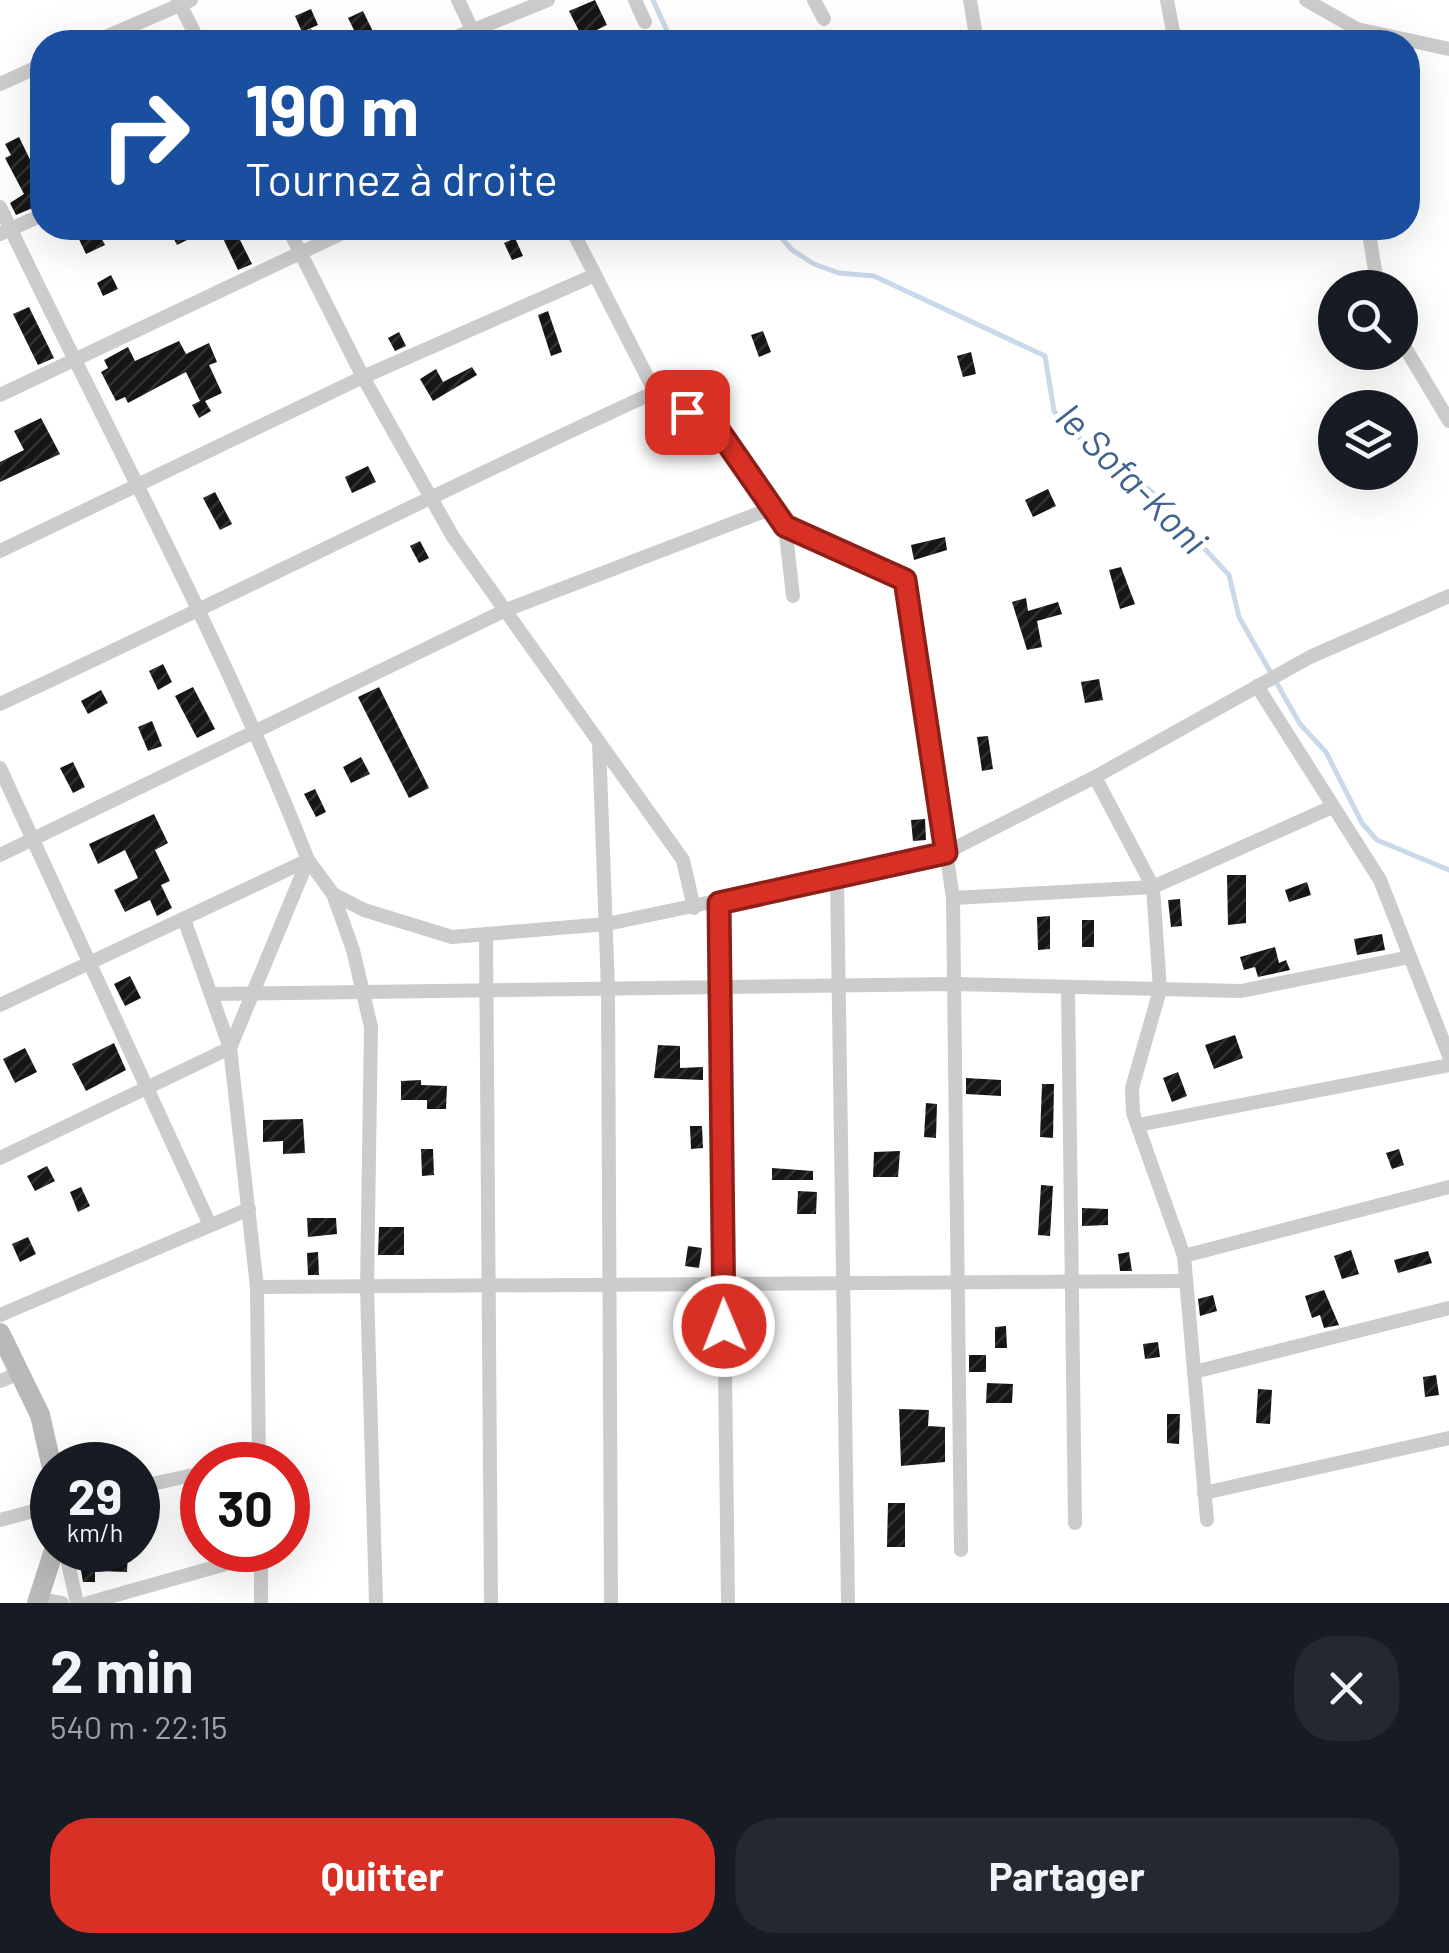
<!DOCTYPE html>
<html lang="fr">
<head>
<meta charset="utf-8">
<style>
	body { margin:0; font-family:Barlow,sans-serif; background:#242831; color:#f1f3f6; height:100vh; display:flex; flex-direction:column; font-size:38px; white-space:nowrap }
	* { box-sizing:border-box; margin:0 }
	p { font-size:32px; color:#9ea1a6 }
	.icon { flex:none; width:55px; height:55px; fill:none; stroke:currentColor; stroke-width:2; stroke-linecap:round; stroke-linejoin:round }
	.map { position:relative; height:1603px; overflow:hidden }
	.panel { display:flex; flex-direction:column; background:#171b24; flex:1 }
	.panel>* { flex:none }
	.banner { position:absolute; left:30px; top:30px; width:1390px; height:210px; border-radius:40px; box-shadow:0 10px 40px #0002; background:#1a4fa0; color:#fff; overflow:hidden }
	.tools { position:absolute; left:1318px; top:270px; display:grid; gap:20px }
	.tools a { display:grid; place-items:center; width:100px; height:100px; border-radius:50%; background:#171b24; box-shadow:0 10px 40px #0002; font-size:50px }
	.speed { position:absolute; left:30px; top:1442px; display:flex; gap:20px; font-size:50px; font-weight:700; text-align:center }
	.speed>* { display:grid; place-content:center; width:130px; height:130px; border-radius:50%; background:#171b24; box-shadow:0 10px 40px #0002; line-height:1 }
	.speed small { font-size:25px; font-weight:400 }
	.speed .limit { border:15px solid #d22; background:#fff; color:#111 }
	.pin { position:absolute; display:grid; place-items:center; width:85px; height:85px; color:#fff; margin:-42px; border-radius:20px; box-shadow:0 5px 15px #0006 }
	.me { position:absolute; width:110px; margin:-55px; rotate:359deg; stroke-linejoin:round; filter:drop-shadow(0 0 8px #0008) }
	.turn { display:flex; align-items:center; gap:35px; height:210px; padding:0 50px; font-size:45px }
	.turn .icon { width:130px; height:130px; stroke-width:2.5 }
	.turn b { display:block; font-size:70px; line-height:85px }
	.round { display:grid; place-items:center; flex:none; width:105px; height:105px; border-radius:40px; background:#242831 }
	.overview { display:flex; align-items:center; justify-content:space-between; height:170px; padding:0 50px }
	h1 { font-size:60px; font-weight:700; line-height:75px }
	.action { display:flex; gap:20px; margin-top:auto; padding:20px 50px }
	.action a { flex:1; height:115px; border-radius:40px; background:#d93025; color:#fff; font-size:40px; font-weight:700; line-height:115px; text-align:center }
	.action a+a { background:#242831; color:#f1f3f6 }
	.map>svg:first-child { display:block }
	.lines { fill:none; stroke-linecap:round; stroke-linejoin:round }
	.stream { stroke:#cad9ea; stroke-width:5 }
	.building { fill:url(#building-hatch) }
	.street { stroke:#ccc; stroke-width:14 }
	.secondary { stroke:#b9b9b9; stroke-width:20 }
	.route-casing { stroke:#8d1f18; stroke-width:25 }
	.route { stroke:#d93025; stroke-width:18 }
	.labels { text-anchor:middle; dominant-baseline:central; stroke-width:10; stroke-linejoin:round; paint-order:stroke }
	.water-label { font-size:38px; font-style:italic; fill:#40638d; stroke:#fff }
</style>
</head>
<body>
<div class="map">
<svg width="1449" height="1603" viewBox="0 0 1449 1603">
	<defs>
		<pattern id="building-hatch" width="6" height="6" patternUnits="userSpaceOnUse" patternTransform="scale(2.5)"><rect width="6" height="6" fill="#161616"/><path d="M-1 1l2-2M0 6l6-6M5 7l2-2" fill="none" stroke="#303030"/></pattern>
	</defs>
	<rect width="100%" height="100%" fill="#fff"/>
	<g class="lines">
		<g class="stream">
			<path d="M653 0 672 42"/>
			<path d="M773 228 792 250 814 264 839 273 874 276 1045 356 1054 411 1078 437 1151 491 1229 575 1239 617 1300 724 1326 752 1362 823 1377 840 1449 870"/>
		</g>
	</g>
	<g class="building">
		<path d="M595 0 607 25 582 37 569 11Z"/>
		<path d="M311 9 318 25 302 32 295 16Z"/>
		<path d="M363 11 378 42H360L348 18Z"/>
		<path d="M311 29 317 42H285Z"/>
		<path d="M19 137 42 184V204L16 215 10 203 24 194 5 158 11 155 5 144Z"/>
		<path d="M86 228H96L105 245 86 254 76 233Z"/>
		<path d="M168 228H184L189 239 177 245Z"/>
		<path d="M218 228H234L252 264 238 270Z"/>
		<path d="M515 238 523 256 512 260 504 243Z"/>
		<path d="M111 275 118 289 103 296 97 283Z"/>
		<path d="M29 307 54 358 38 365 13 314Z"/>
		<path d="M548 311 562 352 551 356 538 315Z"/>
		<path d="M763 331 771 352 759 357 751 335Z"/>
		<path d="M399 332 406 346 395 351 388 338Z"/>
		<path d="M179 341 186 354 209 343 217 362 209 365 222 393 205 401 211 411 199 418 192 405 200 401 186 372 128 403 125 397 116 401 101 372 108 368 104 360 128 347 135 361Z"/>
		<path d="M971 352 976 374 963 377 957 356Z"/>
		<path d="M472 367 477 375 433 401 420 379 436 369 443 382Z"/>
		<path d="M41 418 60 454 0 482V462L24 450 14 431Z"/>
		<path d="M368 466 376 482 352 493 345 477Z"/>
		<path d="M1048 489 1056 506 1033 517 1025 500Z"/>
		<path d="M215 492 232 524 220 530 203 498Z"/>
		<path d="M945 537 947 550 914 560 911 545Z"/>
		<path d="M420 541 429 558 419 563 410 546Z"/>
		<path d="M1121 567 1135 604 1120 609 1109 570Z"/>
		<path d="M1026 598 1028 611 1058 602 1062 614 1037 621 1042 647 1027 650 1012 602Z"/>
		<path d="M163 664 172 682 158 690 149 671Z"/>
		<path d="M1099 679 1103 700 1085 703 1081 682Z"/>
		<path d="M193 687 215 729 197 738 175 696Z"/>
		<path d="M379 687 429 788 409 798 358 697Z"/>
		<path d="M101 690 108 703 88 714 81 701Z"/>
		<path d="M152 721 162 746 148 751 138 727Z"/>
		<path d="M988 736 993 769 982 771 977 737Z"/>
		<path d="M361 757 370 774 351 783 343 767Z"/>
		<path d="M73 762 85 787 73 793 60 768Z"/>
		<path d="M315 789 326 812 316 817 304 794Z"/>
		<path d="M154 814 168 843 155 850 170 881 161 885 172 908 157 916 150 900 125 912 114 890 138 878 125 850 98 864 89 844Z"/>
		<path d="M925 819 926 840 913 841 911 820Z"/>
		<path d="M1227 875H1246V923L1228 925Z"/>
		<path d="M1307 882 1311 895 1289 902 1285 890Z"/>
		<path d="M1180 899 1182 926 1171 927 1168 900Z"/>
		<path d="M1050 916V949L1038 950 1037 917Z"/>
		<rect x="1082" y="920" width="12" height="27"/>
		<path d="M1382 934 1385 950 1357 955 1354 939Z"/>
		<path d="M1275 947 1279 963 1286 960 1290 970 1258 977 1255 967 1244 970 1240 957Z"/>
		<path d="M130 976 141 998 125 1006 114 984Z"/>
		<path d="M1235 1035 1243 1058 1214 1069 1205 1045Z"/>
		<path d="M114 1043 126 1070 86 1091 72 1064Z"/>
		<path d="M658 1045 680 1046V1068L703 1067V1080L654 1078Z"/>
		<path d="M25 1048 37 1072 15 1083 3 1059Z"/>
		<path d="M1178 1072 1187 1096 1172 1102 1163 1078Z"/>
		<path d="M966 1078 1001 1080V1096L966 1094Z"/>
		<path d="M421 1080V1085L447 1086 446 1109H427V1100H401V1081Z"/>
		<path d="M1042 1084H1054L1053 1138 1040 1137Z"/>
		<path d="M926 1103 937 1104 936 1138 924 1137Z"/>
		<path d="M303 1119 305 1153 283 1154V1141L263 1142V1120Z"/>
		<path d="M690 1126H702L703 1148 691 1149Z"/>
		<path d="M421 1149H433L434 1175 422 1176Z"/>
		<path d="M1399 1149 1404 1165 1392 1169 1386 1153Z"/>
		<path d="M900 1151 898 1177H873L874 1152Z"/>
		<path d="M47 1166 55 1181 35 1191 27 1176Z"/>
		<path d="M772 1168 813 1171V1180H772Z"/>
		<path d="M1041 1185 1053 1186 1050 1236 1038 1235Z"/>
		<path d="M81 1187 90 1206 78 1212 70 1192Z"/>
		<path d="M798 1191 817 1192 816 1214H797Z"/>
		<path d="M1082 1208 1108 1209V1225L1082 1226Z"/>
		<path d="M307 1218H336L337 1234 308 1237Z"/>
		<path d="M379 1227H404V1255H378Z"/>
		<path d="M28 1237 36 1254 20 1262 12 1244Z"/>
		<path d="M688 1246 702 1248 699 1268 685 1266Z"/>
		<path d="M1351 1250 1359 1274 1342 1279 1334 1256Z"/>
		<path d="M1428 1251 1432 1263 1398 1273 1394 1260Z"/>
		<path d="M318 1252 319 1275H308L307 1253Z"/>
		<path d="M1129 1252 1132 1271H1120L1118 1254Z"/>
		<path d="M1324 1290 1339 1325 1324 1328 1320 1315 1312 1318 1305 1296Z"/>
		<path d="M1213 1295 1217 1311 1200 1316 1198 1299Z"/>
		<path d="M1006 1326 1007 1348H995V1327Z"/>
		<path d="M1158 1342 1160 1357 1145 1359 1143 1344Z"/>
		<rect x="969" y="1355" width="17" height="17"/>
		<path d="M1436 1375 1439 1395 1425 1397 1423 1377Z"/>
		<path d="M987 1383 1013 1384 1012 1403H986Z"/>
		<path d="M1258 1389 1272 1390 1270 1424 1256 1423Z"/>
		<path d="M899 1409 929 1410 928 1426 945 1427V1462L901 1466Z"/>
		<path d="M1167 1414H1180L1179 1444 1167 1443Z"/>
		<path d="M888 1503H905V1547H887Z"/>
		<path d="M108 1550H128L127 1572 95 1571V1582H83L79 1559H108Z"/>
	</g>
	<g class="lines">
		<g class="street">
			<path d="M178 0 199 42"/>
			<path d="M458 0 478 42"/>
			<path d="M635 0 645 22"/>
			<path d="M814 0 824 19"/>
			<path d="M970 0 977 42"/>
			<path d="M1167 0 1175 42"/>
			<path d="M1306 0 1357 29 1449 49"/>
			<path d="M94 42 191 0"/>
			<path d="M444 42 548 0"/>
			<path d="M0 84 42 65"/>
			<path d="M0 207C104 425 220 635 308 860L230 1048 0 1158"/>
			<path d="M288 228 363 377 453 537 683 860 694 908"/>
			<path d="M571 228 655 392 719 431 785 526 905 579 953 898 961 1550"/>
			<path d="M1368 228 1378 288"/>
			<path d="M0 234 42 215"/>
			<path d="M1400 339 1449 421"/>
			<path d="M0 395 353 228"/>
			<path d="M785 526 793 596"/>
			<path d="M0 551 363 377 595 275"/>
			<path d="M1257 686 1380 880 1449 1056"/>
			<path d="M0 704C219 602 435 493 655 392"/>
			<path d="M599 742 608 989 611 1603"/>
			<path d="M0 768 210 1225"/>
			<path d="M1095 777 1153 887 1160 990 1132 1088 1133 1113 1184 1256 1207 1520"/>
			<path d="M0 855 506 610 770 509"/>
			<path d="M837 877 848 1603"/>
			<path d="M333 894 353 950 371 1027 367 1288 376 1603"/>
			<path d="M953 898 1153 887 1332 807"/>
			<path d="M719 903 728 1603"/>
			<path d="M184 919 230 1048 257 1287 259 1465"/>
			<path d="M486 936 491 1603"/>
			<path d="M1068 988 1075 1523"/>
			<path d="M211 994 953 984 1241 991 1410 957"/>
			<path d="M0 1005 308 860 333 894 364 910 452 937 607 924 945 853 1095 777 1310 657 1449 596"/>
			<path d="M1138 1125 1449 1065"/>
			<path d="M1184 1256 1449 1187"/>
			<path d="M257 1287 1186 1281"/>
			<path d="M0 1315 249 1209"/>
			<path d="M1194 1372 1449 1308"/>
			<path d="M0 1381 19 1373"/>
			<path d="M237 1465 259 1460"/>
			<path d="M138 1487 202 1473"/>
			<path d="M1204 1493 1449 1438"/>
			<path d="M0 1520 52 1506"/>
			<path d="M65 1550 77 1603"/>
			<path d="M261 1550V1603"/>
			<path d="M38 1599 62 1603"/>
			<path d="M88 1603 261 1554"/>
		</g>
		<g class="secondary">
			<path d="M0 1333 40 1415 52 1468"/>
			<path d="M37 1603 54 1550"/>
		</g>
	</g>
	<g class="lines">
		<defs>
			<path id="route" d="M687 412 719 431 785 526 905 580 946 853 719 903 724 1326"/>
		</defs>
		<use href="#route" class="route-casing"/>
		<use href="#route" class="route"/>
	</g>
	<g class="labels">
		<g class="water-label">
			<text transform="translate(1133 478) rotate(45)">le Sofa-Koni</text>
		</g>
	</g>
</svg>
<div class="tools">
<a><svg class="icon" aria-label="search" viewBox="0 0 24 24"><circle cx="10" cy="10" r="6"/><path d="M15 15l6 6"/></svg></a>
<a><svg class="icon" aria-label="layers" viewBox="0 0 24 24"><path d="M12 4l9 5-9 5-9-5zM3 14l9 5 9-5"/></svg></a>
</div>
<div class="speed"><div>29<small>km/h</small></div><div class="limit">30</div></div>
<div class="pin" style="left:687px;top:412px;background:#d93025"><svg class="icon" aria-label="arrive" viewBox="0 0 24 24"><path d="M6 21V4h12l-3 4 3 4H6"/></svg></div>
<svg class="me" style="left:724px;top:1326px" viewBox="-20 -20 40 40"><circle r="17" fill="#d93025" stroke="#fff" stroke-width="3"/><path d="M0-11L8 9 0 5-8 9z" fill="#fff"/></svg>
<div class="banner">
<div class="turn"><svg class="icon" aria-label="right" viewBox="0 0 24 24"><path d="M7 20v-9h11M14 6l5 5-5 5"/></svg><div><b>190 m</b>Tournez à droite</div></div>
</div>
</div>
<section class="panel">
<div class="overview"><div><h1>2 min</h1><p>540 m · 22:15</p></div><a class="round"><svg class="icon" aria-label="close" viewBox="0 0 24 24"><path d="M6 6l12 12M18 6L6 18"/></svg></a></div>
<div class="action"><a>Quitter</a><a>Partager</a></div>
</section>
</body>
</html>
